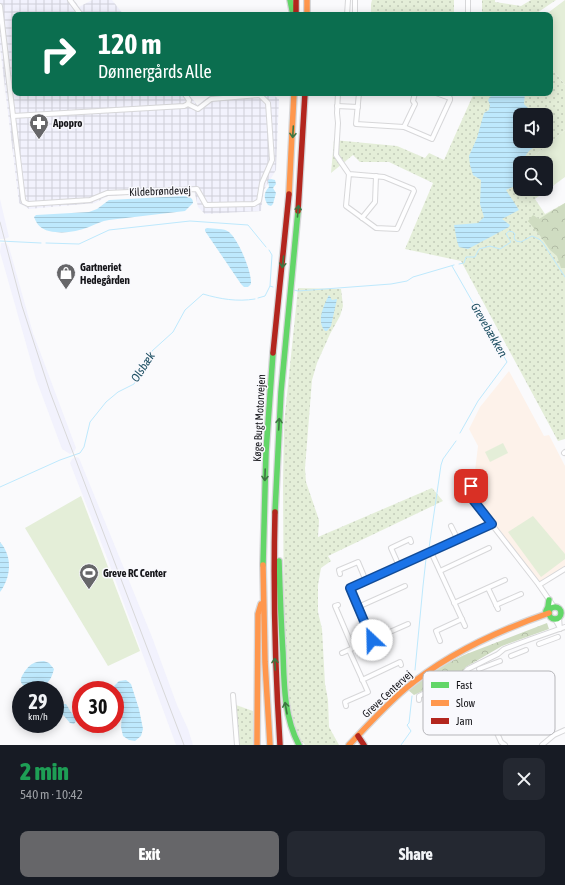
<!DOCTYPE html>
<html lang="en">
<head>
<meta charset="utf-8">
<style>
	body { margin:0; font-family:"Asap Condensed",sans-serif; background:#242831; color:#f1f3f6; height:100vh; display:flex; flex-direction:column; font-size:15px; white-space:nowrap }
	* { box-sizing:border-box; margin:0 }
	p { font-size:13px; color:#9ea1a6 }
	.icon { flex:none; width:22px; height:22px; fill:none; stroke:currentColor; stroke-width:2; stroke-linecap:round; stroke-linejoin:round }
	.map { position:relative; height:745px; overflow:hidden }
	.panel { display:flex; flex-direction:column; background:#171b24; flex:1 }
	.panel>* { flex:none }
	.banner { position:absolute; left:12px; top:12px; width:541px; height:84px; border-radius:8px; box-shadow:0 2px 10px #0003; background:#0b6e4f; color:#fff; overflow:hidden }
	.controls { position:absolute; left:513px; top:108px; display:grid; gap:8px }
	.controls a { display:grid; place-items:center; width:40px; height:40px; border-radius:8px; background:#171b24; box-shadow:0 2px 10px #0003; font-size:20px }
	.speed { position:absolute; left:12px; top:681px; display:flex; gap:8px; font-size:20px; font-weight:700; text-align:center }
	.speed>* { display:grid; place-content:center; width:52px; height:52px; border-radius:50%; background:#171b24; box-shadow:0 2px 10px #0003; line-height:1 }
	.speed small { font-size:10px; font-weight:400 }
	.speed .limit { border:6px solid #d22; background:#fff; color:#111 }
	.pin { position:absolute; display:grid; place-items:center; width:34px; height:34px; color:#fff; margin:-17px; border-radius:8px; box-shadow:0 2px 6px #0006 }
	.me { position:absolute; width:44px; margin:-22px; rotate:336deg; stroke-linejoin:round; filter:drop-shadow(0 0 3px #0008) }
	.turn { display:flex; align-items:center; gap:14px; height:84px; padding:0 20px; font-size:18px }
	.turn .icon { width:52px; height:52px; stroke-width:2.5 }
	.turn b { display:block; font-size:28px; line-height:34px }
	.round { display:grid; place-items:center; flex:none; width:42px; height:42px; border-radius:8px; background:#242831 }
	.summary { display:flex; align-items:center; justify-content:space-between; height:68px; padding:0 20px }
	h1 { font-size:24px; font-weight:800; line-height:30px; color:#1e9e55 }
	.action { display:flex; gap:8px; margin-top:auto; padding:8px 20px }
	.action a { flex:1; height:46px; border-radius:8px; background:#666669; color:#fff; font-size:16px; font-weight:800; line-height:46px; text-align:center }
	.action a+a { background:#242831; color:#f1f3f6 }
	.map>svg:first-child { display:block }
	.built { fill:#f2f2fd }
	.industrial { fill:url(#industrial-grid) }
	.education { fill:#fdf2ea }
	.grass { fill:url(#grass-dots); fill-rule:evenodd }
	.forest { fill:url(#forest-crowns) }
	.garden { fill:#e4eed8 }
	.water { fill:url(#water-rules) }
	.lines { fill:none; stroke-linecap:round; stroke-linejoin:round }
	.stream { stroke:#bee9fd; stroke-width:1 }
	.street-casing { stroke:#d7d7d9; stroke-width:6 }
	.fast-casing { stroke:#d7d7d9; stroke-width:8 }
	.slow-casing { stroke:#d7d7d9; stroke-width:8 }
	.jam-casing { stroke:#d7d7d9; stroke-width:8 }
	.street { stroke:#fefeff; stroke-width:4 }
	.fast { stroke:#63d668; stroke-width:5.5 }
	.slow { stroke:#ff974d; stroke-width:5.5 }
	.jam { stroke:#b3261e; stroke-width:5.5 }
	.rail { stroke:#d8d8d9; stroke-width:1 }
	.oneway { stroke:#3c7641 }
	.route-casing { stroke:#114b97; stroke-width:10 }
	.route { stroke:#1a73e8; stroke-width:7 }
	.labels { text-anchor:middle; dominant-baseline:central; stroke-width:3; stroke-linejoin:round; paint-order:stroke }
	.poi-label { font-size:11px; font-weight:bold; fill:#16161a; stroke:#f9f9fd; text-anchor:start }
	.street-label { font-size:11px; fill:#16161a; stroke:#f9f9fd }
	.water-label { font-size:12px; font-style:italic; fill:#1e4f62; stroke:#f9f9fd }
	.key { fill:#f9f9fd; stroke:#b5b5b9; stroke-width:1 }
	.key-label { font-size:11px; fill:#16161a }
</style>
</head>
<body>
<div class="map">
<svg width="565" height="745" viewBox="0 0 565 745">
	<defs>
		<pattern id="industrial-grid" width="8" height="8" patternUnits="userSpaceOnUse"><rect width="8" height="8" fill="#f2f2fd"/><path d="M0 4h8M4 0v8" fill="none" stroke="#cfcfd8"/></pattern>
		<pattern id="grass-dots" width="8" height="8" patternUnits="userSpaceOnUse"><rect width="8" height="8" fill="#e4eed8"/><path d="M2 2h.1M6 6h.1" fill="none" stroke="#c3cbb9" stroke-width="1.8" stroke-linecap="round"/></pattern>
		<pattern id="forest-crowns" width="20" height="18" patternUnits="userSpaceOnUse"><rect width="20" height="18" fill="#cfdcc1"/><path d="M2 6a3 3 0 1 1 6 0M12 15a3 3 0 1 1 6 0" fill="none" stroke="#b1bca5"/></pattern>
		<pattern id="water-rules" width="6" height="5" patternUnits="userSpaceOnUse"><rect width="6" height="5" fill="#bee9fd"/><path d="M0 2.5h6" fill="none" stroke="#a3c7d8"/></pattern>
	</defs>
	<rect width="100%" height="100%" fill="#fafafc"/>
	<g class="built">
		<path d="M0 199 9 237 5 239H0Z"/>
		<path d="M1 243H6L9 247 33 333 76 448 74 452 70 454 62 449 36 379 0 252Z"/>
		<path d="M76 457 79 458 152 637 177 705 188 729 193 745H176L106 555 70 463 72 459Z"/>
	</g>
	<path class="industrial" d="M0 0H74L79 7 92 0H112L124 15H15V93H188L197 105 215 93H270L279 99 276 170 264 190 261 211 205 214 198 207 195 194 193 191 108 196 95 203 29 209 19 203 0 47Z"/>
	<path class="education" d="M509 371 544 436 549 435 565 466V566L540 582 464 487 475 471 478 446 469 429 480 407Z"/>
	<g class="grass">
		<path d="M372 0H454V15H371V4Z"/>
		<path d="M482 0H495V2L521 6 531 0H556L534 15H482Z"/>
		<path d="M550 66 565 85V130L531 159 534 163H520V189H546V176L554 185 535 199 545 214 565 203V439L558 441 461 261 405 249 433 183 389 162H360L353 155 331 173 334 140 397 146 425 158 429 153 444 160 474 93H550ZM520 115H546V141H520Z"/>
		<path d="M298 288 341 289 343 306 340 316 330 334 317 363 312 380 305 468 306 482 319 520 318 537 432 488 443 501 328 556 331 561 321 568 318 585V612L322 629 325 684 328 700 329 727 339 745H305L297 736 289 708 284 638 283 484 284 424Z"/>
		<path d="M236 705 253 711V745H239Z"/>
	</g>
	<g class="forest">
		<path d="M565 203V268H561L557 256 550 250 541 237 528 221 533 215 539 219Z"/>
		<path d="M547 623 549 629 502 646 466 667 462 673 414 695 408 690 438 668 464 655Z"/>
	</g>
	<g class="garden">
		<path d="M565 0V85L550 66V15H545Z"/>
		<path d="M565 130V177L554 185 546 176V163H534L531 159Z"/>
		<path d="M503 443 508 453 490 462 485 452Z"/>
		<path d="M81 496 140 651 108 666 25 528Z"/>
		<path d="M533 516 565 554V559L541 577 508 532Z"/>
	</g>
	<g class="water">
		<path d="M493 93H525L524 104 535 115H520V141H537C536 149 534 146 529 151 526 154 524 159 522 163H520L519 167 515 170V172L518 176 515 186 506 190 519 210 502 219 510 225 509 227 468 249 459 247 457 241 454 225 478 223 484 217 480 204 481 180 473 175 470 165 469 156 477 138 484 113 489 110 490 105 488 100Z"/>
		<path d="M271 179 275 180 276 184 273 188 276 193 273 204 271 206 268 205C264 199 263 193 269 187L268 180Z"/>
		<path d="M184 196C189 197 193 197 193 203L185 211 109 220C102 221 96 224 89 227 76 232 62 234 49 231 41 229 37 225 34 217L36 215 89 212 97 209 109 200Z"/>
		<path d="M207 228C214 229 224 228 229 232 238 239 251 270 251 282 251 285 250 285 248 287H244L241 284 205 231V229Z"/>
		<path d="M329 295 332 300 337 299 331 326 327 331H325C316 321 324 305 329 295Z"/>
		<path d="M0 542C13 557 11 577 0 592Z"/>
		<path d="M44 661 49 663 54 669C52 677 50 681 44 686L31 685 25 686C23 685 22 685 21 682 19 678 28 666 32 664 35 662 40 661 44 661Z"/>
		<path d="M126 680 131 684 139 709 143 729 141 736 135 741 129 740 123 736 121 727 122 714 115 696V690H114L113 687 119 681Z"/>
		<path d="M64 704H66C68 707 69 709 71 712 73 715 76 716 76 721L74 724 70 723 59 710V708L61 705Z"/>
	</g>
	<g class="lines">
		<g class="stream">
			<path d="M0 241 41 243"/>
			<path d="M46 243 79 244 109 230 190 221 248 225 266 247"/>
			<path d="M269 250 272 255 270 286"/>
			<path d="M459 264 464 263 466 257H475L479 249 490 246 500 249 511 242 506 234 509 231 513 232 515 234 514 238 516 241 521 242 532 236 539 239 543 243 565 277"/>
			<path d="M452 266 507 362 478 401 460 433"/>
			<path d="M294 290 298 291 391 284 407 281 413 277 454 265"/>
			<path d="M258 298 265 296 270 286 273 287"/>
			<path d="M0 487 60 460 80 453 84 447 90 422 106 402 118 392 134 384 152 351 173 332 185 310 203 294C220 299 237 302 255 299"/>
			<path d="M429 548 441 465 443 459 456 441"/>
			<path d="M415 670 423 586 426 559"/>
			<path d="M401 745 411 731 407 725 409 723 412 696"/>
		</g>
		<defs>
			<g id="street">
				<path d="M70 0 81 15"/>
				<path d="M0 6 13 116 184 106 188 104 189 100 184 93"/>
				<path d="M347 15 348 0"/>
				<path d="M355 15V0"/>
				<path d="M468 15V0"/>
				<path d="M338 93 337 113 338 123 336 155 349 174 384 177 413 189 414 191 397 229 376 228 346 206 349 174"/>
				<path d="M359 93 356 124 404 127 432 139 450 100V98L436 93"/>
				<path d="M337 106 358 107"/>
				<path d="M13 116 23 199 24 202 28 204 90 200 107 193 197 189 206 205 254 204 259 201 262 183 272 160 268 103 260 95 211 99 198 109 188 104"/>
				<path d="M404 127 415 104 413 101 415 93"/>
				<path d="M362 218 375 202 376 176"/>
				<path d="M564 453 565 452"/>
				<path d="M468 478V485L465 488V490L539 585 554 607"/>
				<path d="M468 485 471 486 473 488V490L469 496"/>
				<path d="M451 526 458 540"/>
				<path d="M431 552 465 626"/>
				<path d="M399 566 391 548 410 539 411 542"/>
				<path d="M440 571 489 548"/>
				<path d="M340 574 339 570 358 562 366 581"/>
				<path d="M539 585 565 569"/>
				<path d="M488 588 498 609"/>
				<path d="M454 603 505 580"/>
				<path d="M338 605 335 606 353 648"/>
				<path d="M496 605 521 594"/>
				<path d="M358 607 405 586"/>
				<path d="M559 618 560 629"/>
				<path d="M555 619 560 628"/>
				<path d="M372 639 350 588 492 524"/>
				<path d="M440 641 436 631 462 619"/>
				<path d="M539 644 558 637"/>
				<path d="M342 653 408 624"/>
				<path d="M511 656 526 650"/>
				<path d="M479 669 500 661"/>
				<path d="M464 676 465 672 468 669 498 654 504 649 528 640 565 627"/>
				<path d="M362 680 400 662 401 665"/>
				<path d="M233 695 237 745"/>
				<path d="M419 700V696L449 681 464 676 475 705 489 714 497 733 501 742 505 745"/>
				<path d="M346 706 345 702 368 692 349 650"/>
				<path d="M542 745 554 735 565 730"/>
			</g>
			<g id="fast">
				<path d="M290 0 293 15"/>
				<path d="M275 512 281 392 298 211"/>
				<path d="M279 561C280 592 281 622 283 653 284 684 284 717 299 745"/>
				<path d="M263 565 266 452 273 353"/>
				<circle cx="555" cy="613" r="6"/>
				<path d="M546 611 548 607 549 600"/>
			</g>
			<g id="slow">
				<path d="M307 0V15"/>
				<path d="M289 194 294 93"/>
				<path d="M263 565 265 662 270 745"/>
				<path d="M257 745 258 614 261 604"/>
				<path d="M349 745C367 726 385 706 405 689 447 654 497 631 549 613"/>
			</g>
			<g id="jam">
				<path d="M296 0V14"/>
				<path d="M298 211 305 93"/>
				<path d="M273 353 289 194"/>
				<path d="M275 512C273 590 275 667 280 745"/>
				<path d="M358 736 364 745"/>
			</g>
		</defs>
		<use href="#street" class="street-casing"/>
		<use href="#fast" class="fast-casing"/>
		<use href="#slow" class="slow-casing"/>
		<use href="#jam" class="jam-casing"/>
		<use href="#street" class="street"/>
		<use href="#fast" class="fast"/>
		<use href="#slow" class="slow"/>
		<use href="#jam" class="jam"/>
		<path class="rail" d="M0 222 22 306 50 392 184 745"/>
	</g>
	<defs><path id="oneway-shaft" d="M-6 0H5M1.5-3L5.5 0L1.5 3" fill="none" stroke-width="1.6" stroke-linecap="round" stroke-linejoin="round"/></defs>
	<g class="oneway">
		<use href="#oneway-shaft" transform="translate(293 132) rotate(93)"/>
		<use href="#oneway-shaft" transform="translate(298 211) rotate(-85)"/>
		<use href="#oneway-shaft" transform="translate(283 262) rotate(96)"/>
		<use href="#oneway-shaft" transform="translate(279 424) rotate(-87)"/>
		<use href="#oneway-shaft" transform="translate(265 475) rotate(92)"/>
		<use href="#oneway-shaft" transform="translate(275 664) rotate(-93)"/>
		<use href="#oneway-shaft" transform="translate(286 708) rotate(-100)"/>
	</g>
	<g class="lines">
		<defs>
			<path id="route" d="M372 640 350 588 492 524 470 496 473 490V488L471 486"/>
		</defs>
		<use href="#route" class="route-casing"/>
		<use href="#route" class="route"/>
	</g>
	<defs>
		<symbol id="pharmacy-pin" viewBox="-11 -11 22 30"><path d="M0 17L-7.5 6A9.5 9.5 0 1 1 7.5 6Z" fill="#666669" stroke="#f9f9fd"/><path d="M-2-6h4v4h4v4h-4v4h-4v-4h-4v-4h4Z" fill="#fff"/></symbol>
		<symbol id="shop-pin" viewBox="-11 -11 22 30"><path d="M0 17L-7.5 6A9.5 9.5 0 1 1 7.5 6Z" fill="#666669" stroke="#f9f9fd"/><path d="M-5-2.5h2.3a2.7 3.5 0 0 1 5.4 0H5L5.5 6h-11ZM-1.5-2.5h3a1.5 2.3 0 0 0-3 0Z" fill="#fff"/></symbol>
		<symbol id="stadium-pin" viewBox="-11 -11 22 30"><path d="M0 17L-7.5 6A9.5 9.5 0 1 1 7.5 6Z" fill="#666669" stroke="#f9f9fd"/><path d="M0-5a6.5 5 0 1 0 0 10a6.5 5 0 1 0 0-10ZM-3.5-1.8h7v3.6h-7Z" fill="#fff"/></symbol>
	</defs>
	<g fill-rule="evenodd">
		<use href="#pharmacy-pin" x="28" y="112" width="22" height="30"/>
		<use href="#shop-pin" x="55" y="262" width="22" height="30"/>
		<use href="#stadium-pin" x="78" y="562" width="22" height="30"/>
	</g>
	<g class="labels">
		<g class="poi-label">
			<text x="53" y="123">Apopro</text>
			<text x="80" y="267">Gartneriet<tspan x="80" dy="13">Hedegården</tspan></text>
			<text x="103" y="573">Greve RC Center</text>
		</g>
		<g class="street-label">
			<text transform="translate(160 191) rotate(-2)">Kildebrøndevej</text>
			<text transform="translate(259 418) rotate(-87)">Køge Bugt Motorvejen</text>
			<text transform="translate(387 694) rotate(-43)">Greve Centervej</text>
		</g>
		<g class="water-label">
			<text transform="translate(489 330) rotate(60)">Grevebækken</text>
			<text transform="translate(143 367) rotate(-57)">Olsbæk</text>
		</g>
	</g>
	<rect x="423" y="671" width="132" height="64" rx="6" class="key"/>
	<rect x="431" y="682" width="18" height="6" fill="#63d668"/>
	<rect x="431" y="700" width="18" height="6" fill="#ff974d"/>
	<rect x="431" y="718" width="18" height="6" fill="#b3261e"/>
	<g class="key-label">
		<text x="456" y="689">Fast</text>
		<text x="456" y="707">Slow</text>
		<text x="456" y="725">Jam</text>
	</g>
</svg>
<div class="controls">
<a><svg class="icon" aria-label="sound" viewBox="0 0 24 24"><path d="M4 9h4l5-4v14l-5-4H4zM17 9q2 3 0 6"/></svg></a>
<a><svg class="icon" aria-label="search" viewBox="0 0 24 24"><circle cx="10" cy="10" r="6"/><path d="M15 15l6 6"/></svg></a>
</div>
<div class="speed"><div>29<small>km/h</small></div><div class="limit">30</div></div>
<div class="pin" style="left:471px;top:486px;background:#d93025"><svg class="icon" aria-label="arrive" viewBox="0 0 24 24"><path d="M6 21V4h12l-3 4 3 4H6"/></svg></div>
<svg class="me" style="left:372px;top:640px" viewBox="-20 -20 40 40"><circle r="19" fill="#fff"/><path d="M0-13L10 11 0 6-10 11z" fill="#1a73e8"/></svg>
<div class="banner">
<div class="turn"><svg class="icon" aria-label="right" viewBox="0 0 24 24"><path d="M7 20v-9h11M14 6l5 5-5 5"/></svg><div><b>120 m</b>Dønnergårds Alle</div></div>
</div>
</div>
<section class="panel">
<div class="summary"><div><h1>2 min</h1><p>540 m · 10:42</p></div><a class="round"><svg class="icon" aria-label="close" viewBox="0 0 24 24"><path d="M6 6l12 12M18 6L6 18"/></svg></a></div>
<div class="action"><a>Exit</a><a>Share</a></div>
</section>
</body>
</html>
